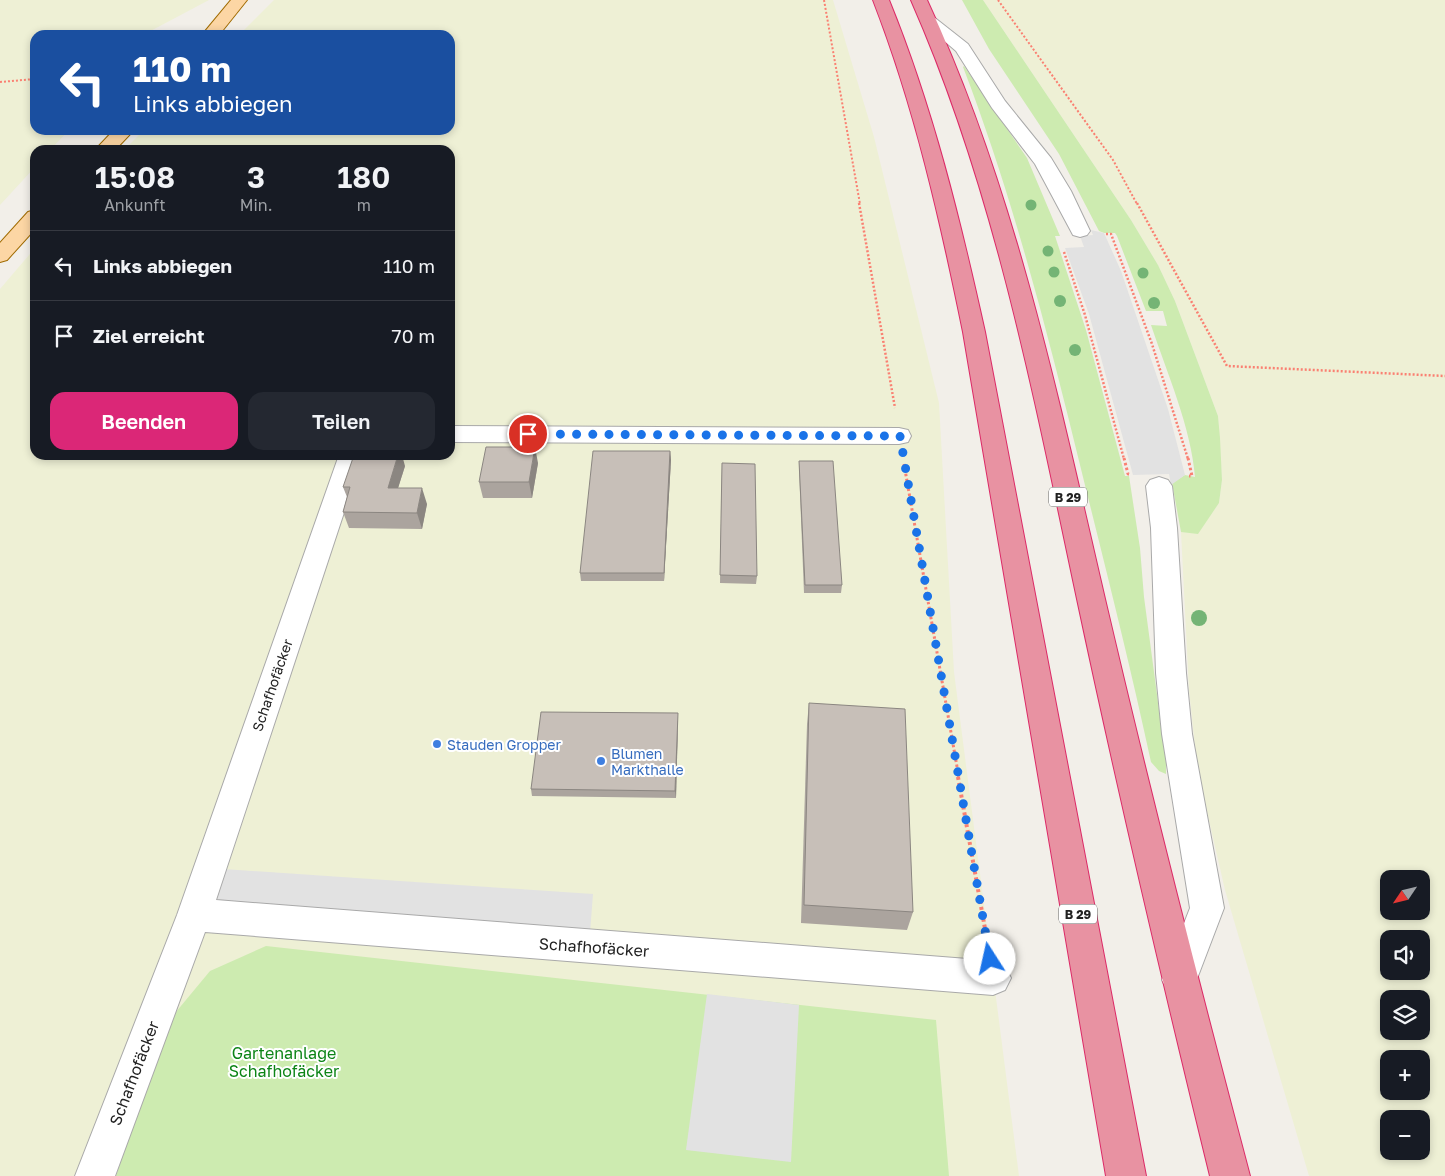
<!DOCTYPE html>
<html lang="de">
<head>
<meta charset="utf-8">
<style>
	body { margin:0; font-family:"Golos Text",sans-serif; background:#242831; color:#f1f3f6; height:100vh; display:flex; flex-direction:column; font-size:19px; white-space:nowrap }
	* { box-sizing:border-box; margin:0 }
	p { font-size:16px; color:#9ea1a6 }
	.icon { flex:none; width:28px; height:28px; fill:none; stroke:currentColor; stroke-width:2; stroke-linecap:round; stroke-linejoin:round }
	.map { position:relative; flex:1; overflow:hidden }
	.side { position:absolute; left:30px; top:145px; width:425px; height:315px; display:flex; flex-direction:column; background:#171b24; border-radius:15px; box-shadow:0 2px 8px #0003 }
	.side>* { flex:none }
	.guide { position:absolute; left:30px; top:30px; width:425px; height:105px; border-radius:15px; box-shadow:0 2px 8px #0003; background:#1a4fa0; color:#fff; overflow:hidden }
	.needle { width:32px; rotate:235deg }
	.buttons { position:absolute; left:1380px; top:870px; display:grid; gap:10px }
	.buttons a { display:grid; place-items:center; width:50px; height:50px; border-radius:10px; background:#171b24; box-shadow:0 2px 8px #0003; font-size:25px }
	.pin { position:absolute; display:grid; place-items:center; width:42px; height:42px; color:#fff; margin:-21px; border:2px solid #fff; border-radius:50%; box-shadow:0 1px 5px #0007 }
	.me { position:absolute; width:55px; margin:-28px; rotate:350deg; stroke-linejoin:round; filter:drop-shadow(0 0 4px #0008) }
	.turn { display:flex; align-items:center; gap:18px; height:105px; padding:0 20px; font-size:22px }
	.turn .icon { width:65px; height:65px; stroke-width:2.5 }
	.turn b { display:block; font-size:35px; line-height:42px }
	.eta { display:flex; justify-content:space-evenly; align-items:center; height:85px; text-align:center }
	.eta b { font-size:30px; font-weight:600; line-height:35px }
	.cta { display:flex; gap:10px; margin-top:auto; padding:10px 20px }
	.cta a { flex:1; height:58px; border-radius:15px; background:#db2777; color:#fff; font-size:20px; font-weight:600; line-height:58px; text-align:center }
	.cta a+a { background:#242831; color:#f1f3f6 }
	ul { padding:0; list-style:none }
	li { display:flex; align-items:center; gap:15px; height:70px; padding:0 20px; border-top:1px solid #363941 }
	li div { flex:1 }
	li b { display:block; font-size:19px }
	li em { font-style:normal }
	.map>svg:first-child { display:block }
	.farmland { fill:#eef0d5; fill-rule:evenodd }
	.grass { fill:#cdebb0 }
	.parking { fill:#e2e2e2 }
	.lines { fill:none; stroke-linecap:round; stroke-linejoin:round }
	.minor-casing { stroke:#a9a9a9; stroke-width:2 }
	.major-casing { stroke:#a06b00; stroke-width:2 }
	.highway-casing { stroke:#dc2a67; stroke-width:2 }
	.path-far3 { stroke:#fa8072; stroke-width:2; stroke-dasharray:2 2; stroke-linecap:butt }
	.path-far2 { stroke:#fa8072; stroke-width:2.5; stroke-dasharray:2 2; stroke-linecap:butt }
	.path-far1 { stroke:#fa8072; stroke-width:3; stroke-dasharray:2.5 2.5; stroke-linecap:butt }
	.path { stroke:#fa8072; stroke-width:4; stroke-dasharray:3 3; stroke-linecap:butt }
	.minor { fill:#fff; fill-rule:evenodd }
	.major { fill:#fcd6a4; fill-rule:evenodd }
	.highway { fill:#e892a2; fill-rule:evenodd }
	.tree { fill:#74b475 }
	.wall { fill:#aba49e }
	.shaded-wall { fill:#8b8681 }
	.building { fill:#c7bfb8; stroke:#8b8681 }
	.route { stroke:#1a73e8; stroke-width:9; stroke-dasharray:0 16.2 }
	.shop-dot { fill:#3f7fe0; stroke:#fff; stroke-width:2 }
	.labels { text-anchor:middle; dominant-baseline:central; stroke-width:4; stroke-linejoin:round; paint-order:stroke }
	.shield { fill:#fff; stroke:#646464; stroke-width:1 }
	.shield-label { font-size:12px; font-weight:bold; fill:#222 }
	.street-label { font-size:14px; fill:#222; stroke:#fff }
	.shop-label { font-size:14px; fill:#366cbe; stroke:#fff; text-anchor:start }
	.near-street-label { font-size:16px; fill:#222; stroke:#fff }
	.near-park-label { font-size:16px; fill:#0c8416; stroke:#fff }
</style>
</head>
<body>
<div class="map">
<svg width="1445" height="1176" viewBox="0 0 1445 1176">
	<rect width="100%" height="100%" fill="#f2efe9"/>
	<g class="farmland">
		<path d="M0 0H209L143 35H35V130H69L50 150H35V167L0 205Z"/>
		<path d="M274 0H833L874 137 939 403 954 672 1019 1176H0V289L35 248V455H450V150H124L144 130H450V35H239Z"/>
		<path d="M983 0H1445V1176H1309L1225 890 1199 777 1195 747 1189 690 1181 532 1198 533 1219 503 1222 480 1218 416 1175 301 1158 265 1131 220ZM1389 879H1421V911H1389ZM1389 939H1421V971H1389ZM1389 999H1421V1031H1389ZM1389 1059H1421V1091H1389ZM1389 1119H1421V1151H1389Z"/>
	</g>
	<g class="grass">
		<path d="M962 0H983L1131 220 1158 265 1175 301 1218 416 1220 438 1222 480 1219 503 1198 534 1181 532 1172 483 1185 475 1195 477C1191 427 1167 373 1151 325L1167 326 1163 311H1146L1117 236 1115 233H1104L1099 231 1059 154 989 49Z"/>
		<path d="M964 66 1027 158 1060 236H1055L1086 330 1125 476H1129L1140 548 1144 597 1166 762V774L1159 771 1151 762C1130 664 1105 566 1081 469 1048 334 1013 197 963 67Z"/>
		<path d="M266 946 936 1020 949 1176H116L166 1024 210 971Z"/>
	</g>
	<g class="parking">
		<path d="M1091 230 1104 233 1121 271 1168 409 1185 475 1171 485 1169 474 1133 475 1089 314 1065 248 1084 247 1080 236 1093 235Z"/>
		<path d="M223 869 593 894 589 946 207 916Z"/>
		<path d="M707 994 799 1005 791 1162 686 1150Z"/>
	</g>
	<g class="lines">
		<defs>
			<g id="minor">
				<path d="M929 16 935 18 968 44 1005 101 1051 158 1071 191 1090 231 1087 235 1080 237 1073 235 1035 164 992 108 956 51 921 21 923 18Z"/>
				<path d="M450 426 899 428 908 430 911 436 908 442 899 444 450 442Z"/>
				<path d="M339 455H363L216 900 993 961 1005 966 1011 978 1005 990 993 995 205 932 115 1176H75L177 915Z"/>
				<path d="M1159 477 1168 480 1172 486 1177 528 1186 673 1192 734 1224 908 1192 992 1180 998 1168 992 1162 980 1190 908 1162 734 1156 673 1151 528 1146 486 1150 480Z"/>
			</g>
			<g id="major">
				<path d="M231 0H247L219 35H202Z"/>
				<path d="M114 130H134L115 150H95Z"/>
				<path d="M35 210V229L7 260 0 262V243L28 212Z"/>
			</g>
			<g id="highway">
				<path d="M873 0H889C933 108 960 219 985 332L1146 1176H1106L963 332C940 219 915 108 873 0Z"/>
				<path d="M911 0H927C1015 189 1058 397 1105 599 1150 792 1199 984 1250 1176H1210C1163 984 1118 792 1077 599 1034 397 995 190 911 0Z"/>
			</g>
		</defs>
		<use href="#minor" class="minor-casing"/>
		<use href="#major" class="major-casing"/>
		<use href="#highway" class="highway-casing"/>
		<g class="path-far3">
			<path d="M824 0 860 204"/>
			<path d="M998 0 1113 160 1137 204"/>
			<path d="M0 82 35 79"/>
		</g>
		<g class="path-far2">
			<path d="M859 203 895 408"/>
			<path d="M1137 203 1227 366 1445 376"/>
			<path d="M1106 234H1111L1152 344 1188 459"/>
			<path d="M1064 252 1085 315 1124 459"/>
		</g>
		<g class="path-far1">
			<path d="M1124 458 1128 474H1130"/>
			<path d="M1188 458 1192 476H1189"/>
			<path d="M904 464 959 778"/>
		</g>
		<path class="path" d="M958 777 987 940"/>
		<use href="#minor" class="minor"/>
		<use href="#major" class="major"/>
		<use href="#highway" class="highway"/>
	</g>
	<g class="tree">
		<circle cx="1031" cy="205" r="5.5"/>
		<circle cx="1048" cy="251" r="5.5"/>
		<circle cx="1054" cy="272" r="5.5"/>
		<circle cx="1143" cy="273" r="5.5"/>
		<circle cx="1060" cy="301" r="6"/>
		<circle cx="1154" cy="303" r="6"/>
		<circle cx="1075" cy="350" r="6"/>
		<circle cx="1199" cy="618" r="8"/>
	</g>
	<g class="wall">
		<path d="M670 451 671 460 664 581H581L580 573Z"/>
		<path d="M799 461 842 585 841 593H804L799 469Z"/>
		<path d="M538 463 532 498H483L479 482Z"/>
		<path d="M722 463 757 576 756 584 720 583Z"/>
		<path d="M405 466 398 488 427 504 422 529 349 528 343 512 347 497 343 487Z"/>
		<path d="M809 703 913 912 907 930 801 923 807 724Z"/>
		<path d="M678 721 676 798 532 796 531 789Z"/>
	</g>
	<g class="shaded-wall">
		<path d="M535 447 538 463 532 498 529 482Z"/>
		<path d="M670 451 671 460 664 581V573Z"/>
		<path d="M398 455H402L405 466 393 504 388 488Z"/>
		<path d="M422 488 427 504 422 529 417 513Z"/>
		<path d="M678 713V721L676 798 675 791Z"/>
	</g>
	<g class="building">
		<path d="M486 447H535L529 482H479Z"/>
		<path d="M593 451H670L664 573H580Z"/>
		<path d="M354 455H398L388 488H422L417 513 343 512 350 487H343Z"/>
		<path d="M799 461H833L842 585H805Z"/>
		<path d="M722 463 755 464 757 576 720 575Z"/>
		<path d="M809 703 905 709 913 912 804 905Z"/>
		<path d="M541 712 678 713 675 791 531 789Z"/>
	</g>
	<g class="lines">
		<path class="route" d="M528 434 900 436 990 959"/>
	</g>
	<g class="shop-dot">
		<circle cx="437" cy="744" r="5"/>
		<circle cx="601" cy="761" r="5"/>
	</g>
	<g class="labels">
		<g class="shield">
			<rect x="1049" y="487.5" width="38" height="19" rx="4"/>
			<rect x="1059" y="904.5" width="38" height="19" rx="4"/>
		</g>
		<g class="shield-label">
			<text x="1068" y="497">B 29</text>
			<text x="1078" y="914">B 29</text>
		</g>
		<g class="street-label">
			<text transform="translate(272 685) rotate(-71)">Schafhofäcker</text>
		</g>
		<g class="shop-label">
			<text x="447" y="744">Stauden Gropper</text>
			<text x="611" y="753">Blumen<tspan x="611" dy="16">Markthalle</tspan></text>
		</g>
		<g class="near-street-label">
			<text transform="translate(594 947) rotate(4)">Schafhofäcker</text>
			<text transform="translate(134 1073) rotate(-69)">Schafhofäcker</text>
		</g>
		<g class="near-park-label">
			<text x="284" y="1053">Gartenanlage<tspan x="284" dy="18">Schafhofäcker</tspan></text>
		</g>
	</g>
</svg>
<div class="buttons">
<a><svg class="needle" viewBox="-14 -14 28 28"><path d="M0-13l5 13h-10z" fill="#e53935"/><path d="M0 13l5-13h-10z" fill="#9ea1a6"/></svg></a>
<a><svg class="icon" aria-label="sound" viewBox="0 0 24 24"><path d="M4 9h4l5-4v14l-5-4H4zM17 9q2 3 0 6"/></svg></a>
<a><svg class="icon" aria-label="layers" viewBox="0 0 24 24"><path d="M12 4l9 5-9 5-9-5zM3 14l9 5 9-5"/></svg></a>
<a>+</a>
<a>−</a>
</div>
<div class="pin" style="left:528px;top:434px;background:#d93025"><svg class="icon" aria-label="arrive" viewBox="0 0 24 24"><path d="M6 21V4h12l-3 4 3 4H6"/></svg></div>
<svg class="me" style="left:990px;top:959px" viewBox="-20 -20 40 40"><circle r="19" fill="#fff"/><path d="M0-13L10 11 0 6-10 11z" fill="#1a73e8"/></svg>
<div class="guide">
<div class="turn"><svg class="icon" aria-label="left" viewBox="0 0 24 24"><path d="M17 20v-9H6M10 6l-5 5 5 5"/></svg><div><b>110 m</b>Links abbiegen</div></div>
</div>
<section class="side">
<div class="eta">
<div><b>15:08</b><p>Ankunft</p></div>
<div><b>3</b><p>Min.</p></div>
<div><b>180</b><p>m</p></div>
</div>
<ul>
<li><svg class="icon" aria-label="left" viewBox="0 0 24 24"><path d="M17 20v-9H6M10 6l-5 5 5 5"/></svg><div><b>Links abbiegen</b></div><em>110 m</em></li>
<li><svg class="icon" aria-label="arrive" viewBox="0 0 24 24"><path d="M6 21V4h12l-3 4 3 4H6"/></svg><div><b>Ziel erreicht</b></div><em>70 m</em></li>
</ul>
<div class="cta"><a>Beenden</a><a>Teilen</a></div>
</section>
</div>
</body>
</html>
